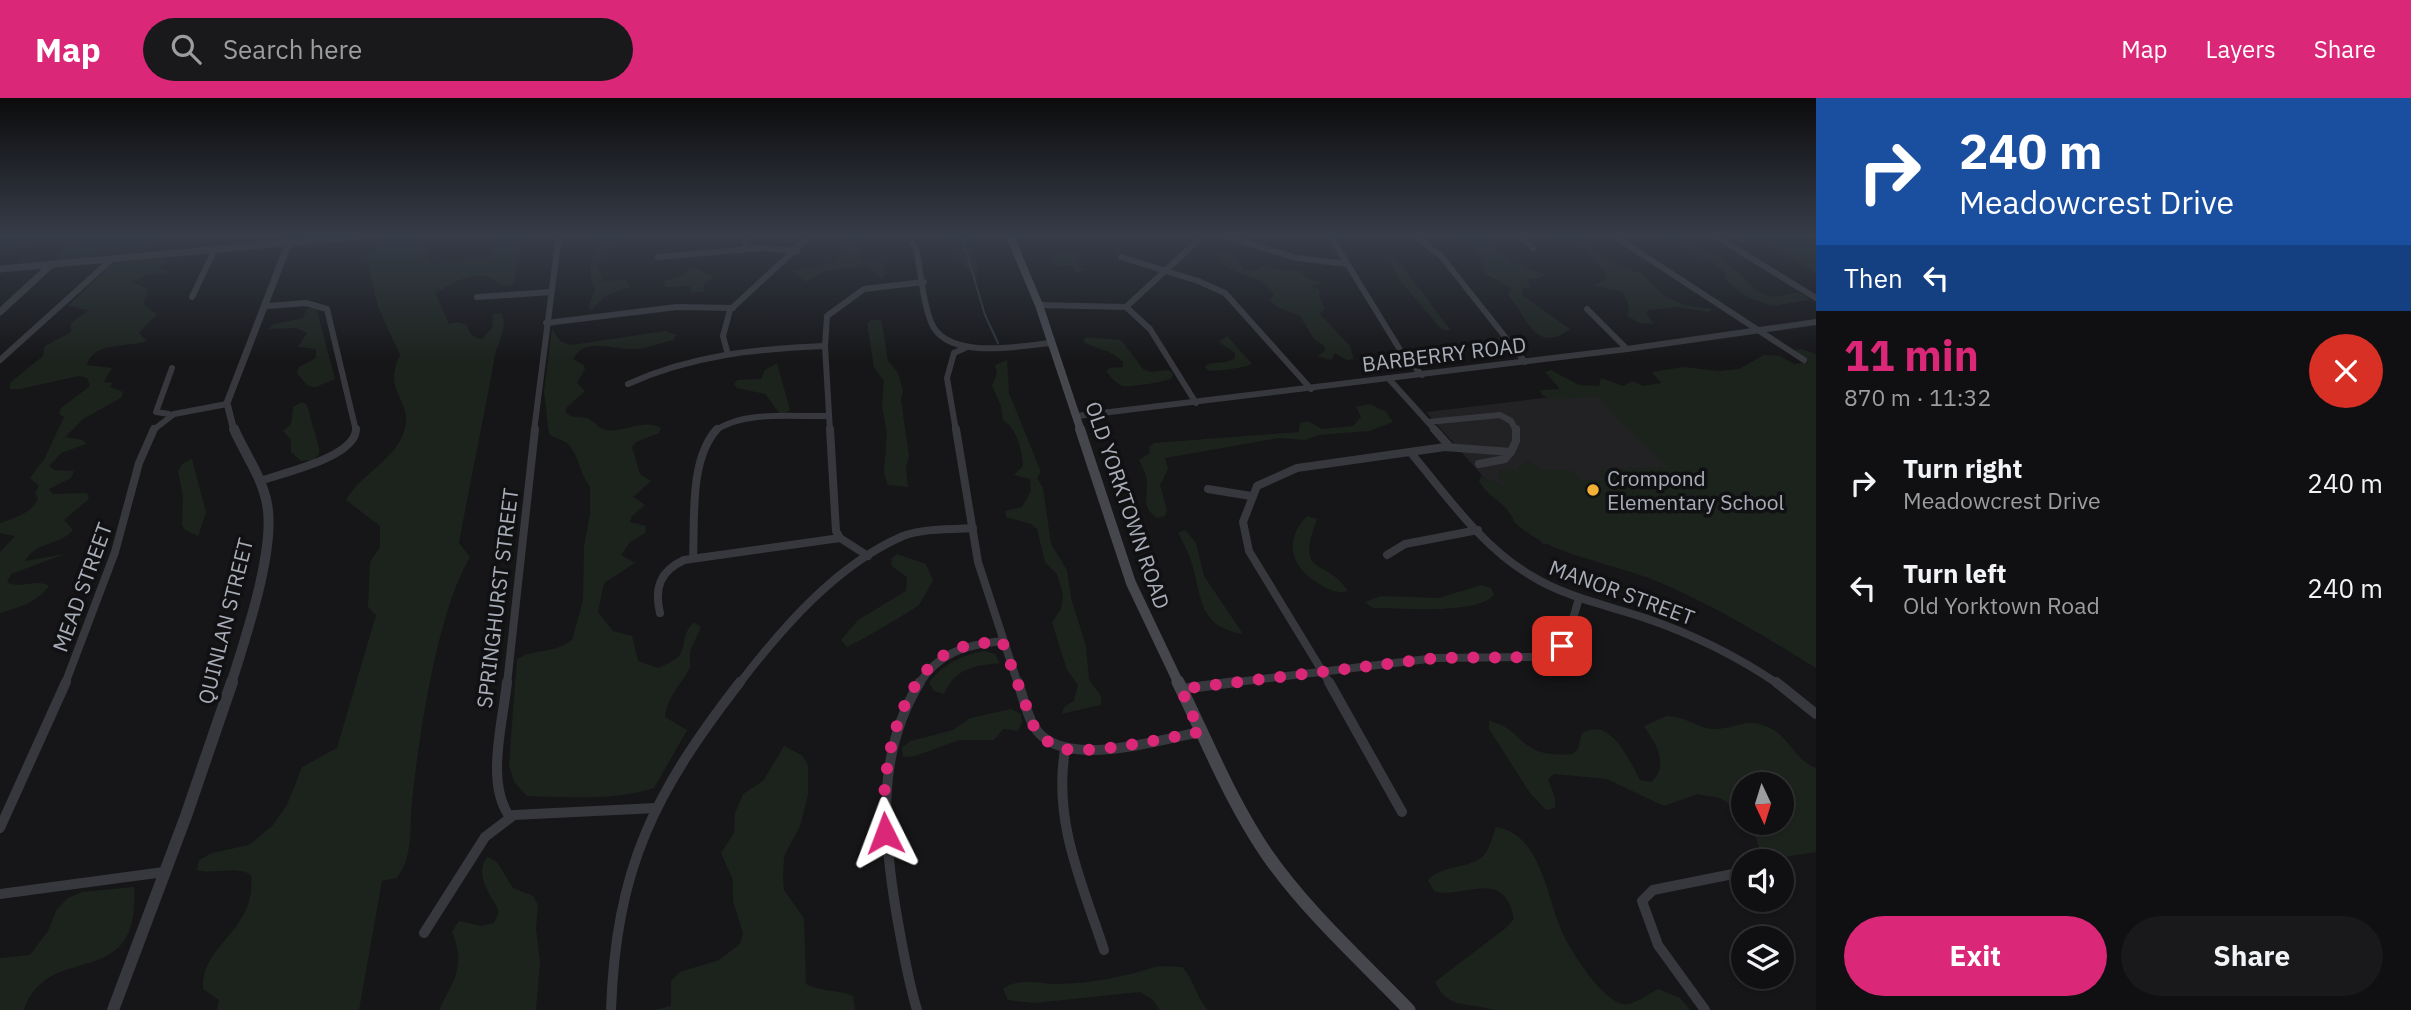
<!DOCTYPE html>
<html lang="en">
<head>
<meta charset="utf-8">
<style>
	body { margin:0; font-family:"IBM Plex Sans",sans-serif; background:#19191b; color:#f1f3f6; height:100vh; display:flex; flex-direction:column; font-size:26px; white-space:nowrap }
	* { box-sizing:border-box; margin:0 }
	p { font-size:23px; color:#9c9d9f }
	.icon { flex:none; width:38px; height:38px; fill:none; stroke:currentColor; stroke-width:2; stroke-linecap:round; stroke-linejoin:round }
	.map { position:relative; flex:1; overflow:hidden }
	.side { display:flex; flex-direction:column; background:#101012; width:595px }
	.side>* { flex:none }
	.guide { background:#1a4fa0; color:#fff; overflow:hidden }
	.needle { width:46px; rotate:176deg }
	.buttons { position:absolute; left:1731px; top:674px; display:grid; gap:14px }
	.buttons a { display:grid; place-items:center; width:63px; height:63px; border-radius:50%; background:#101012; box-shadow:0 2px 5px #0004,0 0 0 2px #303032; font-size:35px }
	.pin { position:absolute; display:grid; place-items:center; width:60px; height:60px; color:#fff; margin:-30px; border-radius:14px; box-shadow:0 4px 10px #0006 }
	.me { position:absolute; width:77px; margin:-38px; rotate:357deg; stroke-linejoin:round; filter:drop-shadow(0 0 5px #0008) }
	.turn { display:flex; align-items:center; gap:24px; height:147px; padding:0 28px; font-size:32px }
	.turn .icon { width:91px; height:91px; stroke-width:2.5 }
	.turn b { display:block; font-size:49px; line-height:60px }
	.then { display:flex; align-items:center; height:66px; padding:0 28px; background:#0003; gap:14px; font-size:26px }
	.round { display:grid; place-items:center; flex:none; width:74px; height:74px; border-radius:37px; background:#19191b }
	.summary { display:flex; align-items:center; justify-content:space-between; height:119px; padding:0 28px }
	h1 { font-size:42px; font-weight:800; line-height:52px; color:#db2777 }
	.action { display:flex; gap:14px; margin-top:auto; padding:14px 28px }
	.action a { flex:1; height:80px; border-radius:42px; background:#db2777; color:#fff; font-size:28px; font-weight:800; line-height:80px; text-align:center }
	.action a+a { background:#19191b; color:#f1f3f6 }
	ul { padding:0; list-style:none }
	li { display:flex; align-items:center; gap:21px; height:105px; padding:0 28px }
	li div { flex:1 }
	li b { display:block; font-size:26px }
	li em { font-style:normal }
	header { display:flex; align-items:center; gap:42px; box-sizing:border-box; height:98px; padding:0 35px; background:#db2777; color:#fff }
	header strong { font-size:33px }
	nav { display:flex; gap:38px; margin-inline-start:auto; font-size:24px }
	.search { width:490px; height:63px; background:#19191b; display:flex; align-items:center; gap:18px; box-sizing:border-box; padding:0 24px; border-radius:38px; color:#9c9d9f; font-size:26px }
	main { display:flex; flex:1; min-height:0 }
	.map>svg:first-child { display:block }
	.built { fill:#222225 }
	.green { fill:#1c231d }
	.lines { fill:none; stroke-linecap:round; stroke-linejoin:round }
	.stream { stroke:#2c353c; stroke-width:2 }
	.minor-far2 { stroke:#37383d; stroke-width:6 }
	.minor-far1 { stroke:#37383d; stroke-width:8 }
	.minor { stroke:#37383d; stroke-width:10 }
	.tertiary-far2 { stroke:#37383d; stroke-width:7 }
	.tertiary-far1 { stroke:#37383d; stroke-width:10 }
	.tertiary { stroke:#37383d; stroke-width:12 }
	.secondary-far2 { stroke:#45474d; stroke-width:8 }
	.secondary-far1 { stroke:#45474d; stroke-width:10 }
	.secondary { stroke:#45474d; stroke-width:13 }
	.route { stroke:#db2777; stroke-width:12; stroke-dasharray:0 21.6 }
	.poi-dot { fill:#f2b134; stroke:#111113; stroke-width:2.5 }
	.labels { text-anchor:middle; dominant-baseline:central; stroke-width:7; stroke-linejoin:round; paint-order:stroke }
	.street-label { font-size:21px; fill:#a8adb8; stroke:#111113 }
	.poi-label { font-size:21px; fill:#a8adb8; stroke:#111113; text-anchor:start }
</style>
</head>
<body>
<header>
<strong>Map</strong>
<div class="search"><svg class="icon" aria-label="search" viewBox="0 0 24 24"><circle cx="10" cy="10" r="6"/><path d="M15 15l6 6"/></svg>Search here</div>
<nav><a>Map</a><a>Layers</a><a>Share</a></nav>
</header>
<main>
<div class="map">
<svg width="1816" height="912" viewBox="0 0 1816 912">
	<rect width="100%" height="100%" fill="#161618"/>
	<path class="built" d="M1603 293 1672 366 1708 417 1543 446 1426 314Z"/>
	<g class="green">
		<path d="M17 136H150L153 144 142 153 54 162 66 150 67 142C45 135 24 156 1 152L0 148 9 139Z"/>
		<path d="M415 136 422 137 429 163 434 165 485 160 491 156V148L499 136H524C524 148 521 154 517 164 514 172 517 179 513 187L504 189C477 167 460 182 435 195L449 226 458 224 467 227C469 235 473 240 482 241L492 230 493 216H502C508 234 496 246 494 263 483 324 470 384 459 445L470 459C437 514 419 638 412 703 409 730 414 757 397 780L382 783 359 912H217L219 902 203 891C201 845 257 834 251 777 235 767 215 777 197 772L199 762 212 755 249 747 272 728 287 707 302 669 337 650 376 517 368 509 370 464 380 449V428L346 402C361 375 397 362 405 330 412 301 382 294 400 257L378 209 366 158 383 138Z"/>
		<path d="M600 136H621L598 166 603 183 626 182 630 189 605 198 592 212 588 209 595 191C585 172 594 155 600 136Z"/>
		<path d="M950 136H964L972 143 973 157 979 172 976 182 961 162 949 155 958 150Z"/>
		<path d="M1450 136H1486L1495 142 1494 151 1512 164 1545 176 1543 179 1528 182 1531 189 1524 190 1521 196 1570 231C1534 258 1526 216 1508 197L1511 190 1484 175C1486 159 1475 152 1462 144L1463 140Z"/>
		<path d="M1548 136H1572L1598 152 1607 162 1642 176 1664 198 1685 207 1712 211 1709 214 1678 209 1648 212 1646 215 1654 226 1640 225 1627 218 1629 208 1623 194 1595 188 1607 179C1599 161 1575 142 1555 144Z"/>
		<path d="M1659 136C1686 136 1715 156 1736 173 1745 180 1754 192 1765 197 1782 204 1798 185 1809 202L1772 208 1747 199 1724 181 1726 176 1718 168Z"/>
		<path d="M1747 136H1816V175Z"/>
		<path d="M856 137H862L858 150 861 163 884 165 885 178 881 181 868 168 824 173 806 184 791 173 834 164 841 158V148Z"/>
		<path d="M1064 151 1079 154 1076 164 1086 173 1075 174 1072 167 1055 169 1052 159Z"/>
		<path d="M1223 153 1235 156 1244 172H1257L1265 167 1281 172 1301 173 1306 180 1324 185 1312 188 1320 192 1319 198 1325 210 1320 216 1350 248 1354 261 1347 262 1335 255 1331 262 1317 258 1325 253V249L1314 241 1300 218 1279 210 1270 203 1274 196C1260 173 1229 180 1215 157Z"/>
		<path d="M151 160 171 162 159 169 170 175 145 177 133 184 148 191 143 206 157 216 139 235 147 243C128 250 93 243 87 267L112 270 104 284 113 285 110 289 123 294 121 300 83 321 65 339 83 342 86 346 61 355 49 368 54 372 74 373 71 380 49 391 53 396 87 395 89 401 64 422 73 432C60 448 36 443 25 463L65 456 11 476 7 484C21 492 35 480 49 488 37 505 19 509 0 515V454L15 438 0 435V425C13 421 34 414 38 400L35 395 39 388 30 380 45 360 64 319 59 316 61 310 90 288 87 280 79 278 20 291H10V285L43 258 45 248 71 234V225L89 212 68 208 112 166Z"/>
		<path d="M1393 161 1397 162 1450 231 1447 233 1440 230 1399 181 1390 164Z"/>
		<path d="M695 169 714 180 704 186V193L691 195 690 188 664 189 665 182 685 177 688 171Z"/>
		<path d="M316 209 335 281 316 289 308 288 297 275 299 269 316 260V251L298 249 307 235 296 230 268 231 274 226 303 220 306 211Z"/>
		<path d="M872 222H880L882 225 888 263 898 275 903 293 901 302 909 358 906 370 908 389 888 387 884 375 887 335 882 308 884 283 874 270 867 225Z"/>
		<path d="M552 231 560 243 571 247 665 233 676 237 674 242C660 245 644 252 630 251 611 251 584 239 573 261L584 267 585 271 577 285 585 293 566 310V315C573 321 579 318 587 320 594 323 599 331 606 332 624 335 644 320 661 330L659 335 636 344 632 349 640 376 651 383 633 399 645 407 632 418 630 424 646 428 645 435 630 444 621 457 635 465 604 485 598 514 613 533 632 538 638 563 658 570C698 554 673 546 694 524L701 529 690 553V569C682 587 668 595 665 619L687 632 654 690C612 703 570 699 527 698L514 684 509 666 517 561C536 550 554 556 572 542L583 503 584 449 590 416V388C579 375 580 360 569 347 564 341 555 341 549 336L544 293Z"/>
		<path d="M1227 238 1252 266C1243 270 1216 274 1207 272L1205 268C1214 262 1227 267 1235 260V255L1219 244Z"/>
		<path d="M1086 239 1121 242 1143 271 1150 274 1169 272 1173 276 1172 280C1167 284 1130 289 1123 288 1116 286 1110 278 1106 273L1110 270 1123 269V264C1109 250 1098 253 1083 243Z"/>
		<path d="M1801 251 1816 256V570C1766 539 1715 508 1661 485 1614 464 1553 460 1514 424 1508 404 1488 401 1479 383L1481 378 1506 388 1507 385 1498 381 1499 373 1510 371 1520 375 1519 369 1527 363 1543 372H1572L1580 382H1604L1597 372 1668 369 1614 318 1600 299 1552 301 1542 297 1540 292 1560 291 1545 274 1551 272 1579 287 1599 288 1601 280 1623 288 1632 283 1643 288 1661 285 1652 274 1683 269 1718 273 1739 271 1764 257 1780 258 1794 266 1808 264 1795 255V252Z"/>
		<path d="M1007 262 1009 295 1041 374 1037 380 1043 390 1051 446 1067 472 1071 500 1086 548 1089 582 1101 598V607L1061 616 1065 608 1074 603 1078 587 1067 572 1052 524 1061 511 1063 497 1057 476 1045 464 1037 431 1031 426 1006 419 1005 413 1022 409 1031 393 1030 381 1014 377 1023 368C1022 352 1017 331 1003 322L1001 308 992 288 997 275 995 267Z"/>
		<path d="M777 265 790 312 781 317 765 296 737 290 734 286 738 282 761 281 765 272Z"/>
		<path d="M302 304 307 307 319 350V356L313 362 301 363 291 354V342L283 333 291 326 293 309Z"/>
		<path d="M1370 306 1386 314 1393 324 1369 333 1318 337 1306 342 1279 340 1165 360 1168 371 1160 387 1167 412 1165 418 1157 420C1139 408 1150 395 1146 378 1145 373 1141 367 1139 362L1150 355 1149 349 1154 345 1299 334 1300 325 1308 323 1322 331 1353 328 1361 319 1356 309Z"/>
		<path d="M192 361 206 414 198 438 185 432 182 427 183 398 178 373 182 366Z"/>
		<path d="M1307 418 1317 421C1295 481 1325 458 1348 493 1335 496 1327 491 1316 484 1290 467 1284 442 1307 418Z"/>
		<path d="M1185 432 1196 445 1204 478 1243 536C1195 528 1203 495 1190 460 1187 451 1182 443 1178 435Z"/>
		<path d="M897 456 926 466 933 483C928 490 924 500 919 507 915 511 853 547 847 549L841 542 858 522 906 493 907 479 892 468 891 461Z"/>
		<path d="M1481 487 1491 490 1494 497C1477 517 1400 510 1373 510L1365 504 1381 498 1439 500Z"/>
		<path d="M985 553 995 556 1000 565C972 568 956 570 944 596L934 593 929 585C941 567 964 556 985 553Z"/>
		<path d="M1011 611 1021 616 1022 624 1018 633 1003 631 994 642H960L915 658 903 659 902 649 911 643 953 632 970 620Z"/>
		<path d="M1667 618C1684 618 1698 630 1713 631 1735 632 1745 617 1772 631 1789 640 1796 663 1816 670V754L1772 761 1760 753 1751 725 1782 724V686H1743V714L1720 700 1697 696 1664 708 1607 681 1554 676 1548 681 1555 700V710L1546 712 1530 695 1489 631V623C1527 631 1515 661 1573 656L1578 651 1582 635C1611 618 1629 662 1640 682L1651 684C1671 667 1655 645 1644 628Z"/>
		<path d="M784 648 803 658 808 667V697L800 728 784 758 783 781 784 792 804 820 806 886C821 894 837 891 853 898L855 912H655L671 908V883L680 874 719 862 740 846 743 835 733 803V782L721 755 734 735 735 715 743 696 763 683Z"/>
		<path d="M1496 729C1540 736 1546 795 1560 829 1567 848 1606 911 1628 906 1638 904 1649 896 1658 891L1680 900 1690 912H1494C1467 904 1448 912 1435 884L1507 829 1514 821C1504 767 1461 803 1434 793L1428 782C1442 766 1471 772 1485 756 1490 749 1493 737 1496 729Z"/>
		<path d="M487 759 497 764 513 790 533 798 538 807 536 830 540 864 536 912H439C454 882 466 868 452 834L459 823 481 828 494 825 499 813C490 795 474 778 487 759Z"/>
		<path d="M134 789C141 898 48 840 24 912H0V860L30 857 48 833 57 811 68 800 82 794Z"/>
		<path d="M1158 868 1182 869C1195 882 1195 899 1208 912H1160L1152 901 1140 894 1034 905 1008 902 1003 891C1020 878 1041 887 1061 886 1094 885 1127 878 1158 868Z"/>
	</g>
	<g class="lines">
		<path class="stream" d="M961 136 985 217 998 245"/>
		<g class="minor-far2">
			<path d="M743 136 747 151"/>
			<path d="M1217 136 1297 160 1347 166"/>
			<path d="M1329 136 1402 255 1422 277"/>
			<path d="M1412 136 1441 158 1525 264"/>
			<path d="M1517 136 1533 150"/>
			<path d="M1611 136 1804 262"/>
			<path d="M1712 136 1816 200"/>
			<path d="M1330 138 1388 136"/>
			<path d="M912 145 916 150C921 173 922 202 931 224 946 263 1019 248 1051 245"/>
			<path d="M658 159 762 150 797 153"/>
			<path d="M1121 159 1198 183 1225 195 1311 291"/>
			<path d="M192 199 215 151"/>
			<path d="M477 199 551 194"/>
			<path d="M1039 207 1126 209 1150 231 1196 305"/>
			<path d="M267 208 306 205 327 211 356 333"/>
			<path d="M1126 209 1205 136"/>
			<path d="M1587 211 1627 251"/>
			<path d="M546 225 677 209 733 210"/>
			<path d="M727 253 723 238 730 212 812 136"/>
			<path d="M0 262 112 161"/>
			<path d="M1389 281 1436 333"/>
			<path d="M628 286C692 257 755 251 825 248"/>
			<path d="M169 316 156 314 172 270"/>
			<path d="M1077 318 1627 251 1816 224"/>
			<path d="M1428 324 1500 317 1511 323 1516 333"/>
			<path d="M152 333 174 316 227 306"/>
			<path d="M534 333 559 136"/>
			<path d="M715 333C744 312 795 319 829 318"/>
			<path d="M830 333 825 248 827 218 864 191 924 184"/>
			<path d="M956 333 947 280 954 255 965 250"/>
		</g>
		<g class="minor-far1">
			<path d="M830 331 836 433 840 440"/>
			<path d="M956 331 978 464 1018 586"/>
			<path d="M1434 331 1450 349"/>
			<path d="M1411 355C1447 398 1481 448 1530 477 1565 499 1606 507 1645 520 1692 536 1737 558 1778 586"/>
			<path d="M1479 366 1505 361 1511 354"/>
			<path d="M260 383C283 375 356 359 356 331"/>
			<path d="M1208 391 1251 398"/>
			<path d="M1387 457 1405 446 1478 432"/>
			<path d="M693 460C695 421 689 362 717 331"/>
			<path d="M660 515C654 490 660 473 684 462L840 440 868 458"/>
			<path d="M65 586 115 454 139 365 154 331"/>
			<path d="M507 586 535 331"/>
			<path d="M739 586C782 530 836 467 903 438 924 430 951 432 973 430"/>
			<path d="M919 586C939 554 966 547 1002 543"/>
			<path d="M1221 586 1436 560 1533 559 1554 554 1567 542 1579 500"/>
			<path d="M1330 586 1249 453 1243 424 1257 388 1297 370 1445 349 1511 354 1516 343V331"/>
		</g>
		<g class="minor">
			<path d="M507 584C503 624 485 686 510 719"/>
			<path d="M1018 584C1023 599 1027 618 1035 630 1063 673 1159 641 1201 634"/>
			<path d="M1329 584 1402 714"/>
			<path d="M1776 584 1816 616"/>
			<path d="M1181 591 1236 584"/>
			<path d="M1065 652C1053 724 1082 785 1104 852"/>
			<path d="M0 730 66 584"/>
			<path d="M0 796 164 774"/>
			<path d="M424 835 485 739 514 717 656 710"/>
			<path d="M611 912C616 770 654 695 740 584"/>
			<path d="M917 912C907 879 902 846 896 813 883 734 876 655 920 584"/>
			<path d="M1705 912 1658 847 1642 803 1653 792 1743 774"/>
		</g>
		<g class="tertiary-far2">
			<path d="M0 171 384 136"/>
			<path d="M0 214 51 167"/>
			<path d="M234 333 227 305 289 144"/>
		</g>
		<path class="tertiary-far1" d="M231 586C245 541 276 451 267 406 262 379 245 356 234 331"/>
		<path class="tertiary" d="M113 912 186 718 232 584"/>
		<path class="secondary-far2" d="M1009 136 1039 207 1081 333"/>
		<path class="secondary-far1" d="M1080 331 1131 485 1179 586"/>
		<path class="secondary" d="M1178 584C1206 641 1230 702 1266 755 1306 813 1360 861 1409 912"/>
	</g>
	<linearGradient id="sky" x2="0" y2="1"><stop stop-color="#0c0c0d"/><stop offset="0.52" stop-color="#363c48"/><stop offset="1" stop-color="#363c48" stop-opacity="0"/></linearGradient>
	<rect width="1816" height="264" fill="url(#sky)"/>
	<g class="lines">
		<path class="route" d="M885 735C879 681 895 584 949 554 965 546 984 545 1002 543L1034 629C1042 639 1051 649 1064 651 1091 657 1170 639 1200 634L1181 591 1436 560 1533 559 1546 557 1562 548"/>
	</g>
	<circle class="poi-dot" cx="1593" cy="392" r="7"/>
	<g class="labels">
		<g class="street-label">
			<text transform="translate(1444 256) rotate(-7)">BARBERRY ROAD</text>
			<text transform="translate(1128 407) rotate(71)">OLD YORKTOWN ROAD</text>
			<text transform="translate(82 489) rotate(-70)">MEAD STREET</text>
			<text transform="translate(1622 494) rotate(20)">MANOR STREET</text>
			<text transform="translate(497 500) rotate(-83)">SPRINGHURST STREET</text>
			<text transform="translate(225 523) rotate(-76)">QUINLAN STREET</text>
		</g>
		<g class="poi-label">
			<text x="1607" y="380">Crompond<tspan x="1607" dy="24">Elementary School</tspan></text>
		</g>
	</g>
</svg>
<div class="buttons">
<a><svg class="needle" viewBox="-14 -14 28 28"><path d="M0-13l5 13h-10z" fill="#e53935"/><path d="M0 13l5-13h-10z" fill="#9c9d9f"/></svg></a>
<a><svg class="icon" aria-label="sound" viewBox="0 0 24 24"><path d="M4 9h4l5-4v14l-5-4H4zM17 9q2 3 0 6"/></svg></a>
<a><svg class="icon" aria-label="layers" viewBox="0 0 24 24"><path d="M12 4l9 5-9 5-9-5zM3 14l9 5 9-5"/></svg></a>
</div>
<div class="pin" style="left:1562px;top:548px;background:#d93025"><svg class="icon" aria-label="arrive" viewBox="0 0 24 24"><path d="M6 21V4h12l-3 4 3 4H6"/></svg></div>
<svg class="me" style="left:885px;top:735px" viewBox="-20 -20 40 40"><path d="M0-17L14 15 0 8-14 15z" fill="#db2777" stroke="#fff" stroke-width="4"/></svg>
</div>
<section class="side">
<div class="guide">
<div class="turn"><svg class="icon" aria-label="right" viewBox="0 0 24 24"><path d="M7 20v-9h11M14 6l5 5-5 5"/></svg><div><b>240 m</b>Meadowcrest Drive</div></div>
<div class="then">Then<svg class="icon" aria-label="left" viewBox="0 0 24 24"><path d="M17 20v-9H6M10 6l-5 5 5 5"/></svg></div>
</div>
<div class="summary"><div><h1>11 min</h1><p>870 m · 11:32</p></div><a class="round" style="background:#d93025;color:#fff"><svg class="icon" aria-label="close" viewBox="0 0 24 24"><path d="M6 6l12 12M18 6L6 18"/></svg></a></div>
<ul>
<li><svg class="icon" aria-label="right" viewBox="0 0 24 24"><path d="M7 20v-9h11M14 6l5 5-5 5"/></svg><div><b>Turn right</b><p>Meadowcrest Drive</p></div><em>240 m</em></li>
<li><svg class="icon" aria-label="left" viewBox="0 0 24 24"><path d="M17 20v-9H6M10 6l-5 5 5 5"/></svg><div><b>Turn left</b><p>Old Yorktown Road</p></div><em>240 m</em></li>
</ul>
<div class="action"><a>Exit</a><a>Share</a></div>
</section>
</main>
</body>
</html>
